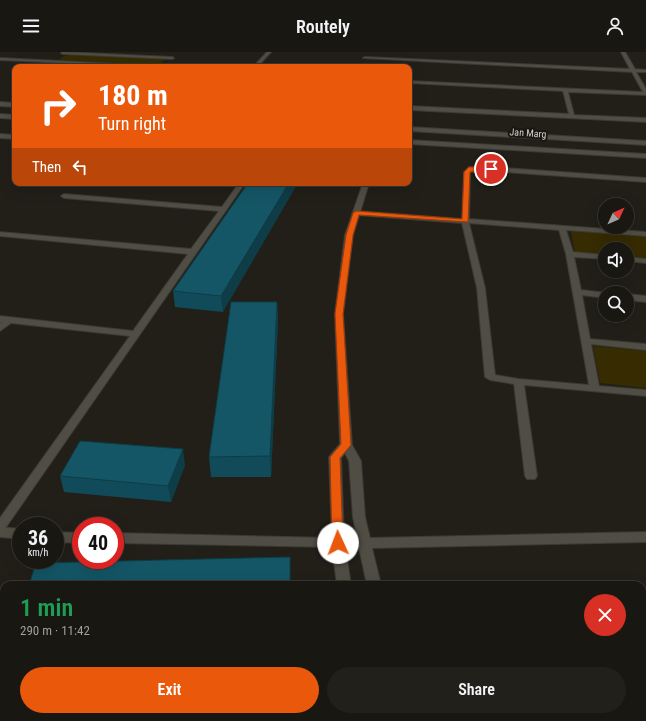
<!DOCTYPE html>
<html lang="en">
<head>
<meta charset="utf-8">
<style>
	body { margin:0; font-family:"Roboto Condensed",sans-serif; background:#22201b; color:#f1f3f6; height:100vh; display:flex; flex-direction:column; font-size:15px; white-space:nowrap }
	* { box-sizing:border-box; margin:0 }
	p { font-size:13px; color:#9f9f9f }
	.icon { flex:none; width:22px; height:22px; fill:none; stroke:currentColor; stroke-width:2; stroke-linecap:round; stroke-linejoin:round }
	.map { position:relative; flex:1; overflow:hidden }
	.side { position:absolute; left:0px; top:529px; width:646px; height:140px; display:flex; flex-direction:column; background:#191712; border-radius:12px 12px 0 0; box-shadow:0 4px 16px #0002,0 0 0 1px #373632 }
	.side>* { flex:none }
	.top-card { position:absolute; left:12px; top:12px; width:400px; height:122px; border-radius:8px; box-shadow:0 4px 16px #0002,0 0 0 1px #373632; background:#ea580c; color:#fff; overflow:hidden }
	.needle { width:26px; rotate:46deg }
	.fabs { position:absolute; left:598px; top:146px; display:grid; gap:8px }
	.fabs a { display:grid; place-items:center; width:36px; height:36px; border-radius:50%; background:#191712; box-shadow:0 4px 16px #0002,0 0 0 1px #373632; font-size:20px }
	.speed { position:absolute; left:12px; top:465px; display:flex; gap:8px; font-size:20px; font-weight:700; text-align:center }
	.speed>* { display:grid; place-content:center; width:52px; height:52px; border-radius:50%; background:#191712; box-shadow:0 4px 16px #0002,0 0 0 1px #373632; line-height:1 }
	.speed small { font-size:10px; font-weight:400 }
	.speed .limit { border:6px solid #d22; background:#fff; color:#111 }
	.pin { position:absolute; display:grid; place-items:center; width:34px; height:34px; color:#fff; margin:-17px; border:2px solid #fff; border-radius:50%; box-shadow:0 1px 4px #0007 }
	.me { position:absolute; width:44px; margin:-22px; rotate:358deg; stroke-linejoin:round; filter:drop-shadow(0 0 3px #0008) }
	.turn { display:flex; align-items:center; gap:14px; height:84px; padding:0 20px; font-size:18px }
	.turn .icon { width:52px; height:52px; stroke-width:2.5 }
	.turn b { display:block; font-size:28px; line-height:34px }
	.then { display:flex; align-items:center; height:38px; padding:0 20px; background:#0003; gap:8px; font-size:15px }
	.round { display:grid; place-items:center; flex:none; width:42px; height:42px; border-radius:21px; background:#22201b }
	.head { display:flex; align-items:center; justify-content:space-between; height:68px; padding:0 20px }
	h1 { font-size:24px; font-weight:600; line-height:30px; color:#1e9e55 }
	.cta { display:flex; gap:8px; margin-top:auto; padding:8px 20px }
	.cta a { flex:1; height:46px; border-radius:24px; background:#ea580c; color:#fff; font-size:16px; font-weight:600; line-height:46px; text-align:center }
	.cta a+a { background:#22201b; color:#f1f3f6 }
	header { display:flex; justify-content:space-between; align-items:center; height:52px; padding:0 20px; background:#191712; font-size:18px; font-weight:600 }
	.map>svg:first-child { display:block }
	.green { fill:#362b01 }
	.lines { fill:none; stroke-linecap:round; stroke-linejoin:round }
	.street-casing { stroke:#3b3934; stroke-width:2 }
	.secondary-casing { stroke:#3b3934; stroke-width:2 }
	.street { fill:#4f4d44; fill-rule:evenodd }
	.secondary { fill:#4f4d44; fill-rule:evenodd }
	.wall { fill:#114a58 }
	.shaded-wall { fill:#0e3c47 }
	.building { fill:#145666; stroke:#0e3c47 }
	.route { fill:#ea580c; stroke:#983908 }
	.labels { text-anchor:middle; dominant-baseline:central; stroke-width:4; stroke-linejoin:round; paint-order:stroke }
	.far-street-label { font-size:10px; fill:#d3d1cd; stroke:#18160f }
</style>
</head>
<body>
<header><svg class="icon" aria-label="menu" viewBox="0 0 24 24"><path d="M4 6h16M4 12h16M4 18h16"/></svg>Routely<svg class="icon" aria-label="person" viewBox="0 0 24 24"><circle cx="12" cy="8" r="4"/><path d="M4 21q1-7 8-7t8 7"/></svg></header>
<div class="map">
<svg width="646" height="669" viewBox="0 0 646 669">
	<rect width="100%" height="100%" fill="#211f18"/>
	<g class="green">
		<path d="M68 2 165 7 158 13 58 8Z"/>
		<path d="M570 175 646 181V206L627 205V197H605V203L575 201Z"/>
		<path d="M593 294 646 299V336L600 331Z"/>
	</g>
	<g class="lines">
		<defs>
			<g id="street">
				<path d="M62 0 172 5 174 6 172 7 63 2 61 1Z"/>
				<path d="M621 0H625L635 17 646 18V20H636L646 37V43L568 40 574 63 646 66V70L409 58V54L569 62 563 39 409 31V29L643 40 632 20 363 6 365 5 630 17Z"/>
				<path d="M0 6 161 14 163 15 0 8Z"/>
				<path d="M0 82 15 83V87L0 86Z"/>
				<path d="M469 115H491L646 126V130L491 119 470 120 469 167 646 180V184L566 178 573 200 605 203V207L574 205 581 238 607 241H605V246L582 243 590 287 646 292V298L591 292 599 334 646 338V344L524 333 537 424 535 427H527L525 424 514 332 490 328 485 325 477 236 462 171 356 163 352 161 356 159 462 167 464 120ZM469 171 559 178 566 202 589 333 519 327 495 323 485 236Z"/>
				<path d="M239 131H245L4 478 0 480V466L130 284 11 271 0 279V271L2 270H0V264L133 279 188 202 0 184V180L191 197 219 159 64 146 61 144 64 142 222 155Z"/>
				<path d="M627 205 646 207V211L627 209Z"/>
				<path d="M627 242 646 244V250L627 248Z"/>
			</g>
			<g id="secondary">
				<path d="M267 0H271L257 15H253Z"/>
				<path d="M0 50 15 51V55L0 54Z"/>
				<path d="M0 62 15 63V67L0 66Z"/>
				<path d="M409 75 646 89V93L409 79Z"/>
				<path d="M409 88 646 102V106L409 92Z"/>
				<path d="M363 131H369L353 183 343 262 352 393 361 409 365 465 370 486 646 480V490L372 496 381 533H367L359 496 345 495 351 533H337L332 495 115 491V481L332 486 329 405 340 392 335 262 345 183ZM345 401 349 409 353 465 357 486H344L341 406Z"/>
				<path d="M0 475 21 477V487L0 485Z"/>
				<path d="M55 480 81 481V491L55 490Z"/>
				<rect x="356" y="665" width="16" height="4"/>
				<path d="M396 665H412L413 669H397Z"/>
			</g>
		</defs>
		<use href="#street" class="street-casing"/>
		<use href="#secondary" class="secondary-casing"/>
		<use href="#street" class="street"/>
		<use href="#secondary" class="secondary"/>
	</g>
	<g class="wall">
		<path d="M248 131 223 260 175 255 173 239Z"/>
		<path d="M303 131H337L336 133Z"/>
		<path d="M277 250 278 268 271 425H211L209 405Z"/>
		<path d="M185 413 171 450 64 440 60 424Z"/>
	</g>
	<g class="shaded-wall">
		<path d="M289 131H298L223 260 221 244Z"/>
		<path d="M277 250 278 268 271 425 270 404Z"/>
		<path d="M183 397 185 413 171 450 168 434Z"/>
	</g>
	<g class="building">
		<path d="M248 131H289L221 244 173 239Z"/>
		<path d="M231 250H277L270 404 209 405Z"/>
		<path d="M80 389 183 397 168 434 60 424Z"/>
		<path d="M290 505V533H29L36 511Z"/>
	</g>
	<path class="route" d="M469 115H491L494 117 491 119 470 120 468 170 359 163 353 183 343 262 351 393 340 406 343 491 342 494 338 495 334 494 332 491 330 405 341 392 335 262 346 183 353 161 356 159 462 167 464 120Z"/>
	<g class="labels">
		<g class="far-street-label">
			<text transform="translate(528 81) rotate(4)">Jan Marg</text>
		</g>
	</g>
</svg>
<div class="fabs">
<a><svg class="needle" viewBox="-14 -14 28 28"><path d="M0-13l5 13h-10z" fill="#e53935"/><path d="M0 13l5-13h-10z" fill="#9f9f9f"/></svg></a>
<a><svg class="icon" aria-label="sound" viewBox="0 0 24 24"><path d="M4 9h4l5-4v14l-5-4H4zM17 9q2 3 0 6"/></svg></a>
<a><svg class="icon" aria-label="search" viewBox="0 0 24 24"><circle cx="10" cy="10" r="6"/><path d="M15 15l6 6"/></svg></a>
</div>
<div class="speed"><div>36<small>km/h</small></div><div class="limit">40</div></div>
<div class="pin" style="left:491px;top:117px;background:#d93025"><svg class="icon" aria-label="arrive" viewBox="0 0 24 24"><path d="M6 21V4h12l-3 4 3 4H6"/></svg></div>
<svg class="me" style="left:338px;top:491px" viewBox="-20 -20 40 40"><circle r="19" fill="#fff"/><path d="M0-13L10 11 0 6-10 11z" fill="#ea580c"/></svg>
<div class="top-card">
<div class="turn"><svg class="icon" aria-label="right" viewBox="0 0 24 24"><path d="M7 20v-9h11M14 6l5 5-5 5"/></svg><div><b>180 m</b>Turn right</div></div>
<div class="then">Then<svg class="icon" aria-label="left" viewBox="0 0 24 24"><path d="M17 20v-9H6M10 6l-5 5 5 5"/></svg></div>
</div>
<section class="side">
<div class="head"><div><h1>1 min</h1><p>290 m · 11:42</p></div><a class="round" style="background:#d93025;color:#fff"><svg class="icon" aria-label="close" viewBox="0 0 24 24"><path d="M6 6l12 12M18 6L6 18"/></svg></a></div>
<div class="cta"><a>Exit</a><a>Share</a></div>
</section>
</div>
</body>
</html>
